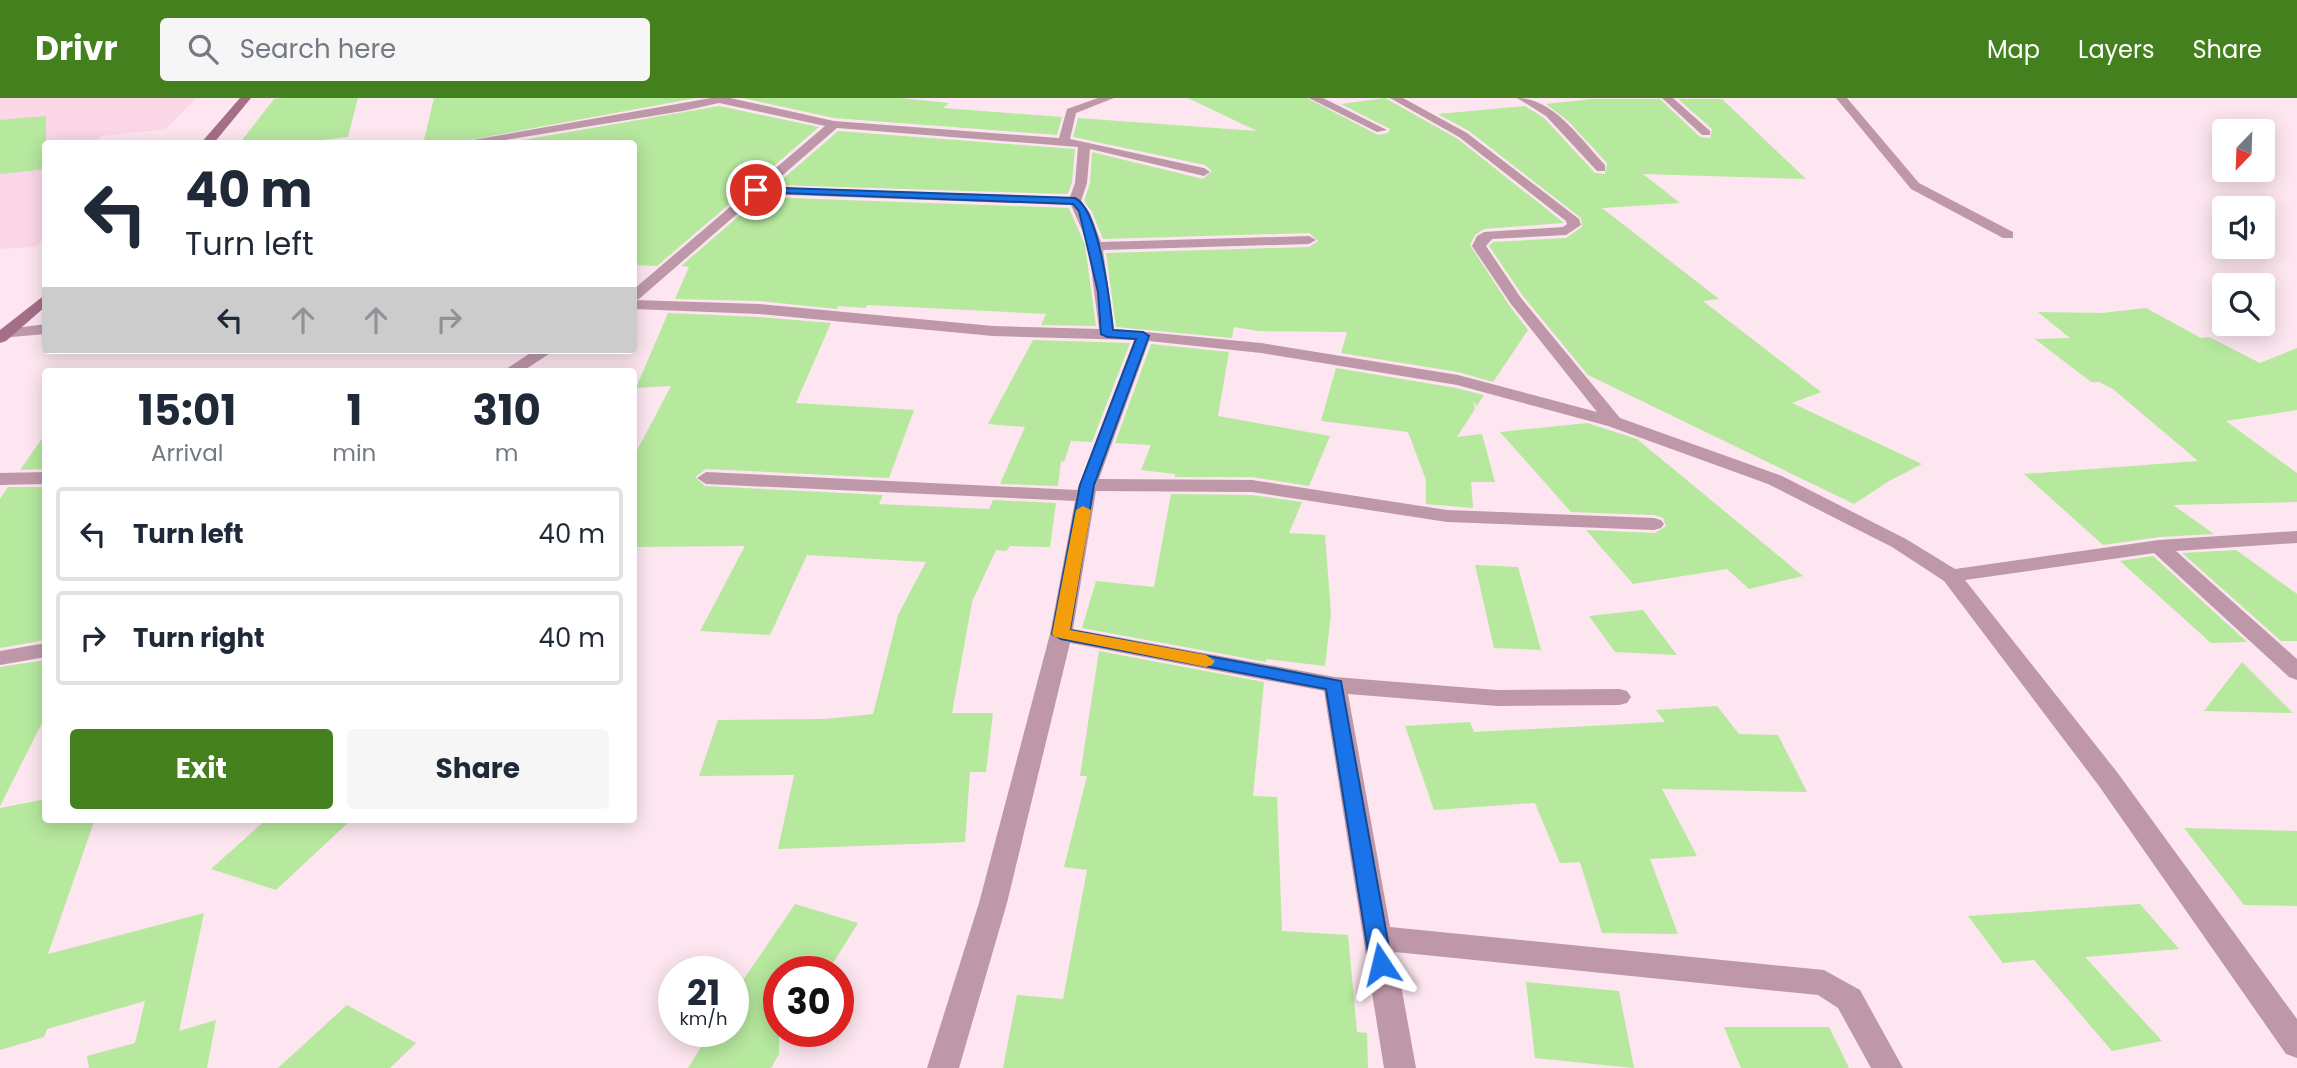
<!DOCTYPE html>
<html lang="en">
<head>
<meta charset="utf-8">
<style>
	body { margin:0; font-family:Poppins,sans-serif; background:#f6f6f7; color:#1f2937; height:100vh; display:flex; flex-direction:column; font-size:26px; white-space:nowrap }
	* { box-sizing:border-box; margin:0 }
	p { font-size:23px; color:#747a83 }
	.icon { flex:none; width:38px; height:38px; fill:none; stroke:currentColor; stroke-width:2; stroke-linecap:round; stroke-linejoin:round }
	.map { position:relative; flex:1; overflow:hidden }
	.sheet { position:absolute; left:42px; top:270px; width:595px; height:455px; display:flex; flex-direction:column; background:#fff; border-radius:7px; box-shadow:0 4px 18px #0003 }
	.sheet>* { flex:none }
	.banner { position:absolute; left:42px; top:42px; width:595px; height:214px; border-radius:7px; box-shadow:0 4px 18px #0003; background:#fff; color:#1f2937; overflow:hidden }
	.needle { width:46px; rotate:203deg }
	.buttons { position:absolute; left:2212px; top:21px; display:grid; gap:14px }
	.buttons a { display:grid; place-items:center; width:63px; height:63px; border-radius:7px; background:#fff; box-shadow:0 4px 18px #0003; font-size:35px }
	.speed { position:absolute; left:658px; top:858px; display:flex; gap:14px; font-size:35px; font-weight:700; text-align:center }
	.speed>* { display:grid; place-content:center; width:91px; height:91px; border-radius:50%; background:#fff; box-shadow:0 4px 18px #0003; line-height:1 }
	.speed small { font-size:18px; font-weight:400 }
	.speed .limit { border:10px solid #d22; background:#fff; color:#111 }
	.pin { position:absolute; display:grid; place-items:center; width:60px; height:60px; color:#fff; margin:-30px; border:4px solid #fff; border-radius:50%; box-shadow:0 2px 7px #0007 }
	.me { position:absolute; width:77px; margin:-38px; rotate:350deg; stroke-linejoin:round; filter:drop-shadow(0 0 5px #0008) }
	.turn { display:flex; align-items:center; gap:24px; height:147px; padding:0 28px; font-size:32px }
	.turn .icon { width:91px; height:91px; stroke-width:2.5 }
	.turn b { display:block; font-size:49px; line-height:60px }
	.lanes { display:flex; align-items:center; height:66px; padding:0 28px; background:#0003; justify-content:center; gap:35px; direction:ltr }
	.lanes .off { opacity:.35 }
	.eta { display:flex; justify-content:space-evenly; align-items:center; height:119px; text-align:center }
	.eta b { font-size:42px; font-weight:700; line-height:49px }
	.primary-button { display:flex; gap:14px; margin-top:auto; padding:14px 28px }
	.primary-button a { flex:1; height:80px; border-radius:7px; background:#44811e; color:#fff; font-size:28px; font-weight:700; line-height:80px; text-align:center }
	.primary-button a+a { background:#f6f6f7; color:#1f2937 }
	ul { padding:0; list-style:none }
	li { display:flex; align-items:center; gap:21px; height:94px; margin:0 14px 10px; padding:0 14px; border:4px solid #e0e1e3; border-radius:7px }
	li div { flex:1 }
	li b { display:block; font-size:26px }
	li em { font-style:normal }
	header { display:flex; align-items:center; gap:42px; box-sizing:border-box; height:98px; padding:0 35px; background:#44811e; color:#fff }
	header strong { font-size:33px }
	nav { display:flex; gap:38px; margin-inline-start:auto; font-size:24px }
	.search { width:490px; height:63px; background:#f6f6f7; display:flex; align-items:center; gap:18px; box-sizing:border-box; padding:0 24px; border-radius:7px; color:#747a83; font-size:26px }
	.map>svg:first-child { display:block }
	.built { fill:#fbd7e7 }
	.building { fill:#b6e89e }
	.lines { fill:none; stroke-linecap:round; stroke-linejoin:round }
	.street { fill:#be98a9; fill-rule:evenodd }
	.secondary { fill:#a46f88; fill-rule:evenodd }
	.route { fill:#1a73e8; stroke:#114b97; stroke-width:2 }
	.slow { fill:#f59e0b }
</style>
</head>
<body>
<header>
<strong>Drivr</strong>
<div class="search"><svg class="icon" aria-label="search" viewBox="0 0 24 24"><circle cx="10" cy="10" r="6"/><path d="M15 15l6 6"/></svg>Search here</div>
<nav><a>Map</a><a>Layers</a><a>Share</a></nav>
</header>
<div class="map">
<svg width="2297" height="970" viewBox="0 0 2297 970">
	<rect width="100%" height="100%" fill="#fde6f0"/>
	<path class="built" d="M0 0H196L166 31 101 38 96 45 46 46 45 140 35 149 0 151Z"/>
	<g class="building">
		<path d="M286 0H358L348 39 287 46H239L274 1Z"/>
		<path d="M434 0H696L448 46H423Z"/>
		<path d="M742 0H900L949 5 943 10 1062 19 1057 37 834 20Z"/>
		<path d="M1188 0H1307L1378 37 1388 35 1390 31 1341 6 1385 0 1458 41 1564 125 1484 131 1475 137 1470 147 1509 207 1528 232 1493 284 1458 274 1341 255 1347 234 1258 233 1234 229 1232 240 1116 229 1106 155 1309 149 1318 143 1309 135 1103 141 1092 114 1084 103 1090 85 1092 54 1203 81 1212 73 1205 67 1073 39 1078 20 1257 33Z"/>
		<path d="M1592 1H1660L1700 39 1710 40 1712 31 1678 1H1722L1806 81 1643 76 1680 105 1602 110 1719 201 1703 203 1821 294 1792 305 1922 366 1889 383 1854 406 1588 277 1523 198 1489 148 1493 144 1566 140 1582 129 1581 120 1469 33 1438 16 1525 8 1544 20 1595 75 1605 76 1607 65 1568 23 1546 6Z"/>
		<path d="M719 8 819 29 657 168 634 167V46H500Z"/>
		<path d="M46 18V71L0 76V22Z"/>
		<path d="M838 33 1075 51 1072 84 1068 96 776 87Z"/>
		<path d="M761 99 1069 110 1085 147 1096 228 1041 227 1046 216 868 207 865 210 838 208 837 211 759 203 675 201 689 169 681 168Z"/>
		<path d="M2146 210 2201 240 2209 239 2260 265 2297 250V312L2226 323 2297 375V404L2173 407 2214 436 2159 439 2103 447 2024 376 2198 363 2113 291 2099 284H2091L2035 241 2070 240 2038 214 2102 215Z"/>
		<path d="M668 215 759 219 831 225 796 305 914 312 889 380 706 371 695 379 705 388 883 397 879 406 989 411 993 402 1056 405 1050 449 1010 448 1006 453 996 452 972 504 952 615H993L986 674H970L965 744 778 751 794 677 699 678 718 622 825 621 873 616 898 517 926 464 807 457 770 537 700 533 745 448 634 449V358L671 288 636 290Z"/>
		<path d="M1033 242 1130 245 1092 344 1071 343 1064 364 1061 363 1058 388 1000 386 1025 329 988 326Z"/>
		<path d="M1151 246 1229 254 1218 318 1330 338 1309 388 1252 379H1175V376L1141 372 1151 347 1115 345Z"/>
		<path d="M1336 270 1456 290 1484 297 1477 308 1473 303 1475 311 1457 339 1482 336 1495 384H1471L1473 410 1426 406V382L1408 334 1321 323Z"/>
		<path d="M1587 325 1637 341 1803 478 1749 491 1727 471 1633 486 1586 432 1655 435 1666 428 1663 420 1654 417 1571 414 1500 334Z"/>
		<path d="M46 335V371L20 372Z"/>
		<path d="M8 389H46V542L0 550V401Z"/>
		<path d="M1171 396 1252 397 1302 404 1289 435 1325 437 1331 516 1325 568 1266 561V564L1082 530 1096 483 1154 489Z"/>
		<path d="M2236 452 2297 496V543H2281L2182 455Z"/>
		<path d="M2153 458 2247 544 2211 545 2120 463Z"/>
		<path d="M1475 467 1518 469 1541 552 1494 550Z"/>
		<path d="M1643 512 1677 557 1615 554 1589 518Z"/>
		<path d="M1099 553 1264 584 1253 698 1277 699 1282 833 1348 837 1357 934 1367 935 1368 970H1003L1017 897 1063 901 1087 772 1064 769 1087 678H1080Z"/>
		<path d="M46 562V617L0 708V569Z"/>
		<path d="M2242 564 2293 615 2204 613Z"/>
		<path d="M1717 608 1739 636 1778 637 1807 694 1662 691 1697 758 1650 761 1678 836 1602 835 1580 764 1560 765 1535 705 1434 712 1405 628 1470 624 1474 634 1665 624 1656 612Z"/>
		<path d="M46 701V721H95L48 856 204 815 179 933 216 922 207 970H89L87 958 135 945 145 903 47 931 44 939 0 952V710Z"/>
		<path d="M267 721H352L276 792 211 771Z"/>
		<path d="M2184 730 2297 733V808L2244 807Z"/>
		<path d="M795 806 858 825 828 873H779V956L771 970H688L711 933H733V897Z"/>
		<path d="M2140 806 2179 851 2085 859 2162 943 2112 953 2034 862 2003 865 1968 818Z"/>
		<path d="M1526 884 1619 893 1634 970 1535 960Z"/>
		<path d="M347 907 416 945 390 970H278Z"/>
		<path d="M1724 929H1829L1849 970H1741Z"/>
	</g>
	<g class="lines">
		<g class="street">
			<path d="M711 0H730L834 23 1059 40 1067 11 1098 0H1114L1076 15 1070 41 1204 70 1210 74 1204 78 1090 51 1087 85 1081 103 1090 115 1101 144 1309 138 1316 142 1309 146 1103 152 1114 231 1261 245 1458 277 1597 314 1511 206 1472 148 1477 138 1484 134 1563 129 1567 126 1566 123 1459 39 1390 0H1403L1467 35 1579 121 1581 127 1566 137 1492 141 1486 148 1521 200 1620 320 1782 378 1906 441 1955 471 2159 442 2297 433V445L2176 453 2297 561V582L2289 579 2154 455 1965 482 2117 674 2297 921V960L2286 956 2099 688 1944 483 1892 449 1768 386 1608 328 1457 287 1261 255 1149 243 1099 381 1252 382 1447 412 1654 420 1661 422 1664 426 1661 430 1654 432 1447 424 1252 394 1096 393 1073 531 1335 579 1497 592 1619 591 1627 593 1631 599 1627 605 1619 607 1497 608 1348 596 1390 829 1824 872 1860 892 1903 970H1871L1838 910 1818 897 1395 854 1416 970H1384L1324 593 1070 545 1007 805 959 970H927L979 805 1050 536 1075 403 706 386 697 380 706 374 1077 392 1134 242 993 238 759 216 634 211V191L825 28 719 5 683 13 481 46H450ZM837 30 1078 49 1075 85 1070 99 769 89ZM760 96 1071 107 1088 146 1099 231 993 228 759 206 634 202 639 201Z"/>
			<path d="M1309 0H1323L1387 32 1377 34Z"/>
			<path d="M1517 0C1554 0 1582 43 1605 67V73H1597L1546 18Z"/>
			<path d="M1662 0H1673L1710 33V37H1702Z"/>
			<path d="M1836 0H1847L1919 85 2013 134V140H2003L1911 91Z"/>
			<path d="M46 226V236L0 240V232Z"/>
			<path d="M535 252H555L523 273H503Z"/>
			<path d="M46 374V386L0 387V375Z"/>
			<path d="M46 545V559L0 567V553Z"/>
		</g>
		<g class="secondary">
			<path d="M240 0H251L213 46H200Z"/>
			<path d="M46 196V208L6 243 0 245V232Z"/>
		</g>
	</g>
	<path class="route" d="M752 89 1075 100C1099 111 1110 205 1113 232L1143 234 1149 238 1094 387 1070 532 1341 583 1392 866 1389 873 1381 876 1373 873 1370 866 1326 591 1061 541 1052 536 1080 387 1136 241 1107 239 1101 236 1098 194 1079 113 1073 106 756 94H752Z"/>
	<path class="slow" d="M1083 408 1091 412 1070 532 1206 557 1215 563 1212 567 1206 569 1055 539 1052 536 1076 412Z"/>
</svg>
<div class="buttons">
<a><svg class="needle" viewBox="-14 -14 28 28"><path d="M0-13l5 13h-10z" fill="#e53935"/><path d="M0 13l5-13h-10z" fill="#747a83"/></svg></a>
<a><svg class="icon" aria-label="sound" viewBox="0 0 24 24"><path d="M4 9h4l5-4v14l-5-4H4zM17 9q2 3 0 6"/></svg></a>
<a><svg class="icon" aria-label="search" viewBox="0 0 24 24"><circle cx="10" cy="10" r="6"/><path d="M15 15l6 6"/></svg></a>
</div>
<div class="speed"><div>21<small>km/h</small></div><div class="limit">30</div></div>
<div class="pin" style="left:756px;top:92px;background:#d93025"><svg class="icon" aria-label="arrive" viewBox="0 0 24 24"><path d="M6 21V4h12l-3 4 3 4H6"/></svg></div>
<svg class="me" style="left:1381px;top:866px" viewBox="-20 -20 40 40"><path d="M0-17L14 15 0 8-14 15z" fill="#1a73e8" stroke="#fff" stroke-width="4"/></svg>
<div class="banner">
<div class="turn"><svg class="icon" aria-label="left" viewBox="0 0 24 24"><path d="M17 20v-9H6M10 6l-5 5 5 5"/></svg><div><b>40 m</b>Turn left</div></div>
<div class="lanes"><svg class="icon" aria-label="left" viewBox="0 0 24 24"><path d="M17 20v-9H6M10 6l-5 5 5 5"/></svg><svg class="icon off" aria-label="ahead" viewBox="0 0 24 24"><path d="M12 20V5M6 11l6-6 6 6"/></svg><svg class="icon off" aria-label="ahead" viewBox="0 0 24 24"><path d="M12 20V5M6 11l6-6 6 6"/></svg><svg class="icon off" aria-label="right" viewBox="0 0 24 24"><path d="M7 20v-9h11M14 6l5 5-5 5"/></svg></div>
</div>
<section class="sheet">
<div class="eta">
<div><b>15:01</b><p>Arrival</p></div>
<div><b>1</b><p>min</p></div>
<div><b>310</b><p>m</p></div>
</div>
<ul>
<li><svg class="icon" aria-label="left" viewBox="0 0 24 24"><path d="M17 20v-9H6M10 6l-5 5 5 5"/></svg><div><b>Turn left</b></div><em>40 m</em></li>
<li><svg class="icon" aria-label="right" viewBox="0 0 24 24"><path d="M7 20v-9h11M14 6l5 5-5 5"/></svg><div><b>Turn right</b></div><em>40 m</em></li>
</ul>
<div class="primary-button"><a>Exit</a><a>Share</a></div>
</section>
</div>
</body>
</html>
